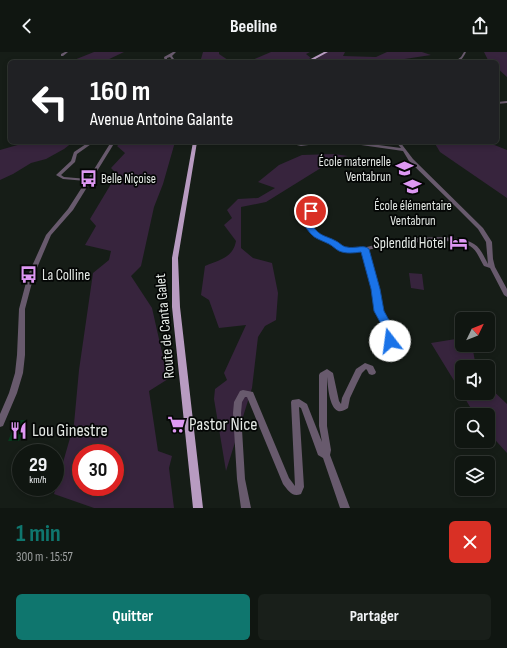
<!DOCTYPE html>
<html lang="fr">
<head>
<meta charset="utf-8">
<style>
	body { margin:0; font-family:"Sofia Sans Condensed",sans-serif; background:#191f1a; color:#f1f3f6; height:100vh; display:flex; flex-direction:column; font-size:15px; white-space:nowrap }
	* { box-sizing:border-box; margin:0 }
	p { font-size:13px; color:#9c9f9f }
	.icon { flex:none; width:22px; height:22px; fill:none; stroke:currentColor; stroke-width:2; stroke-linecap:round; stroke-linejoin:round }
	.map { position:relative; height:456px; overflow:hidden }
	.sheet { display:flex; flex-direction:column; background:#101611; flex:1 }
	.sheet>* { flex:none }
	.banner { position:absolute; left:8px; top:8px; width:491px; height:84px; border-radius:6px; box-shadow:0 2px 6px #0003,0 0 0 1px #303531; background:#202124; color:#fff; overflow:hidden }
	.needle { width:26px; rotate:47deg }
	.buttons { position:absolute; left:455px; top:260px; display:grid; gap:8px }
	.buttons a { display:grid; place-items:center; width:40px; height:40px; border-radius:6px; background:#101611; box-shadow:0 2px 6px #0003,0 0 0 1px #303531; font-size:20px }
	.speed { position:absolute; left:12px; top:392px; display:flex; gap:8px; font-size:20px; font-weight:700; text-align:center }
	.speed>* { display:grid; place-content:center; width:52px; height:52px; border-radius:50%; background:#101611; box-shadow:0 2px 6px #0003,0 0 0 1px #303531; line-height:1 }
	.speed small { font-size:10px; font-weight:400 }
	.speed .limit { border:6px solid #d22; background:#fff; color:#111 }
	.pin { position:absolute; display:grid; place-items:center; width:34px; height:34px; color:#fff; margin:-17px; border:2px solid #fff; border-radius:50%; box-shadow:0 1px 4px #0007 }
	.me { position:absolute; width:44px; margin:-22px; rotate:345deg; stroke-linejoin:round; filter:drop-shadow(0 0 3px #0008) }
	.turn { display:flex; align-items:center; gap:14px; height:84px; padding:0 16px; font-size:18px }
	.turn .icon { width:52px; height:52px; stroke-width:2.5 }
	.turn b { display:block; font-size:28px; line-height:34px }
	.round { display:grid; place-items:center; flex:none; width:42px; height:42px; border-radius:6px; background:#191f1a }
	.head { display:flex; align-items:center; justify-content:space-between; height:68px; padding:0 16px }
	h1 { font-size:24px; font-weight:700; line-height:30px; color:#0f766e }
	.primary-button { display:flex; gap:8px; margin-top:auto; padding:8px 16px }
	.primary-button a { flex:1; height:46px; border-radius:6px; background:#0f766e; color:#fff; font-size:16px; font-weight:700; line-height:46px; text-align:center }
	.primary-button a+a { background:#191f1a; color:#f1f3f6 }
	header { display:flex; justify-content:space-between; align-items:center; height:52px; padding:0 16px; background:#101611; font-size:18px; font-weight:700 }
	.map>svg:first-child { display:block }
	.green { fill:#37243d; fill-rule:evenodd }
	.building { fill:#083a1d }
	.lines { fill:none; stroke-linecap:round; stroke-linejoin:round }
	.minor { fill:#685a6d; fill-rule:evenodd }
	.major { fill:#b89bc1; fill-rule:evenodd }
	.route { fill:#1a73e8; stroke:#114b97 }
	.labels { text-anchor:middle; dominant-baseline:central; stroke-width:3.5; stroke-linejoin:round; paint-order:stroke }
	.far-poi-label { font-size:13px; fill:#e4e9e5; stroke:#040605; text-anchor:end }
	.poi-label { font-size:15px; fill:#e4e9e5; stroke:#040605; text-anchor:end }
	.street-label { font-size:15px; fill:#e4e9e5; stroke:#040605 }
	.near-poi-label { font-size:18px; fill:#e4e9e5; stroke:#040605; text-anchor:start }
</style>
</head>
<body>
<header><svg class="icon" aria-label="back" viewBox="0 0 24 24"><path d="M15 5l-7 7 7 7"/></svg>Beeline<svg class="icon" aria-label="share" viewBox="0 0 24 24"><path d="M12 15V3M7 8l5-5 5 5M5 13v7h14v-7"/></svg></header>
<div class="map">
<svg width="507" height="456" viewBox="0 0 507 456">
	<rect width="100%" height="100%" fill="#161d17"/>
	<g class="green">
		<path d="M94 0H124L103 10H69Z"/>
		<path d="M203 0H219V2L231 10H207L201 7Z"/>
		<path d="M271 0H310L306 2 311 6 303 10H243L250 9Z"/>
		<path d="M327 0H345L343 4 376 5 387 0H422L431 3 385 10 333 8 331 10H312Z"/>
		<path d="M484 0H507V25L497 16V10H489Z"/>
		<path d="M28 90H73L64 97 46 107 31 111 13 122 0 128V98Z"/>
		<path d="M122 90H175L163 132 154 155 141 214 131 224 152 256 168 327 149 339 158 399 172 404 169 416 174 456H94L54 442 74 372 79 318 93 221 109 208 111 199 85 193 96 174 90 167 117 122 111 116 125 101 117 94ZM81 401H115V435H81Z"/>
		<path d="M434 90H487L507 98V146L440 100Z"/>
		<path d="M334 102 348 104 337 106 266 150 241 155V196L253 206 272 211 278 241 276 268 265 274 258 285 252 336 226 419 214 347 215 337 227 328 224 321 246 273 219 276 209 248 201 243 205 214C219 208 233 206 236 189L224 173 232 166 227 158 238 147 258 146 275 136 258 130 279 113 302 103Z"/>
		<path d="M409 221 422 222 424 238 411 236Z"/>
		<path d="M462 286V293H472L476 315H462V341H488V334L507 352V401L488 380V363H475L431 291Z"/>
	</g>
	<path class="building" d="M17 368H27L19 389H8Z"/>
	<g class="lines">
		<g class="minor">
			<path d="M65 0H68L63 4H61V2Z"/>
			<path d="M173 0H176L172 4 176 10H174L170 5 167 6V10H165L164 5Z"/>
			<path d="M464 0H466C463 6 461 10 454 10L461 5Z"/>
			<path d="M507 49V51L497 52V50Z"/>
			<path d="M89 90H94L77 102 75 110 61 123 64 125 88 127 111 90H115L73 158 51 183 34 223 25 257V303L23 321 17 341 3 374 0 375V362L9 341 15 321 17 303 19 257 28 223 46 183 68 157 86 129 63 127 56 123 71 109 74 100Z"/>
			<path d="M284 90H292L301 92 315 90H326L324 91 301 94Z"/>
			<path d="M345 90H356L401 96 396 90H400L413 107 483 176 492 190 493 207 495 215 507 237V245L504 243 490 216 484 214C480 208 477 198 470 194 450 183 390 193 368 198L378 237 383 262 392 275 395 286C395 287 392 291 391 292 387 294 377 294 373 293L372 291 373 289 387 287 388 286 386 276 377 263 372 237 363 199 350 200 341 199 332 192 313 183 305 173 309 158 311 157 314 159 311 173C316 182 324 184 333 188 338 190 341 195 346 196 357 199 369 194 379 192 401 187 455 180 474 192 481 196 484 205 488 212L486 190 478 177 453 152 426 155V153L450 149 409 109 403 99 347 91Z"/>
			<path d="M365 311 373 314 376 320 375 322 372 323 369 322 367 318 366 317 362 321 357 331 350 346 348 356C345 358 341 360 338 359 329 355 328 334 327 325V374L331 398 330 403 350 456H340L323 406 318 403 301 356 299 355 304 435 301 442C292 446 288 438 283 432L247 345H245L242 350 241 361 245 427 251 456H241L237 427 233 361 234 350 240 339 243 338 253 340 289 426 295 434 291 350 292 348 299 347 307 352 322 390 319 374V323L320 321 327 317 333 321 339 349 341 352 342 346 356 317Z"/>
		</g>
		<g class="major">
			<path d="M324 0H328L310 10H305Z"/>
			<path d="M193 90H197L178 206 180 255 203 456H193L172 255V206Z"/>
		</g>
	</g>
	<path class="route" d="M311 157 315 159 312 173C320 185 325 183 336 189 340 191 343 195 347 195 354 197 364 192 369 197L380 237 384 259 396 281 397 286 394 292H387L385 289 387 286 386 281 374 259 371 237 361 200C354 201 346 202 339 199 335 197 333 194 329 192 314 185 314 187 304 173L307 159Z"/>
	<defs>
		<symbol id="school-bare" viewBox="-9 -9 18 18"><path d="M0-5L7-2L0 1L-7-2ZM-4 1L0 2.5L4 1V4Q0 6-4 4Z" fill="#de98f3" stroke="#040605" stroke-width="2.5" paint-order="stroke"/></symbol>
		<symbol id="bus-bare" viewBox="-9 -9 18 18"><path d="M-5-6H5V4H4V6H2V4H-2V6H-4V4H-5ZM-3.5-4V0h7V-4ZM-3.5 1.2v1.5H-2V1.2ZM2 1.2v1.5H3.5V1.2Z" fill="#de98f3" stroke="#040605" stroke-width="2.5" paint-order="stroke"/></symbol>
		<symbol id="hotel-bare" viewBox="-9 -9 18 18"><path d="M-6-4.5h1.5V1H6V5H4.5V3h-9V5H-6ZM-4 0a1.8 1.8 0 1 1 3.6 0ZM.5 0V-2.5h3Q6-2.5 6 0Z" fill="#de98f3" stroke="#040605" stroke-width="2.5" paint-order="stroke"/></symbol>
		<symbol id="supermarket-bare" viewBox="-9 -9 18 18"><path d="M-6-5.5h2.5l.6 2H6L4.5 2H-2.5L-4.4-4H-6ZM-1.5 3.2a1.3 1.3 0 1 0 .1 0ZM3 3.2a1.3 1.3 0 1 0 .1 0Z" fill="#de98f3" stroke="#040605" stroke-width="2.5" paint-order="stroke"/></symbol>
		<symbol id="restaurant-bare" viewBox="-9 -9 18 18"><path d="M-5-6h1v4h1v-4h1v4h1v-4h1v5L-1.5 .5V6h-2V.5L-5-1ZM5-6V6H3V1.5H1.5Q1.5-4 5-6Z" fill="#de98f3" stroke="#040605" stroke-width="2.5" paint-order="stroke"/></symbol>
	</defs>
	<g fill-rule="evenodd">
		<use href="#school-bare" x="392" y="104" width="25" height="25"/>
		<use href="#bus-bare" x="76" y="114" width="25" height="25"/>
		<use href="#school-bare" x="400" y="122" width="25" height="25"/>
		<use href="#hotel-bare" x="446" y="178" width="25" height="25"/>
		<use href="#bus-bare" x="16" y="210" width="25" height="25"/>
		<use href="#supermarket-bare" x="164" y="360" width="25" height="25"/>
		<use href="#restaurant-bare" x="6" y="366" width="25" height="25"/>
	</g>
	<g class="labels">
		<g class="far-poi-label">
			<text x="391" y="110">École maternelle<tspan x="391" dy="15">Ventabrun</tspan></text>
			<text x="101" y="127" text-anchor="start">Belle Niçoise</text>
			<text x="413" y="154" text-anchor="middle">École élémentaire<tspan x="413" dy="15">Ventabrun</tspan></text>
		</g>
		<g class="poi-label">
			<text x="446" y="191">Splendid Hotel</text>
			<text x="42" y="223" text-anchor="start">La Colline</text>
		</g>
		<g class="street-label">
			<text transform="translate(165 274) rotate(-95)">Route de Canta Galet</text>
		</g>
		<g class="near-poi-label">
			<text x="189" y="372">Pastor Nice</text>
			<text x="32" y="378">Lou Ginestre</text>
		</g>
	</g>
</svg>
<div class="buttons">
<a><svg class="needle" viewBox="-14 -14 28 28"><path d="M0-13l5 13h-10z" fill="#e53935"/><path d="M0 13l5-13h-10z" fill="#9c9f9f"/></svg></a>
<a><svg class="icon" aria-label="sound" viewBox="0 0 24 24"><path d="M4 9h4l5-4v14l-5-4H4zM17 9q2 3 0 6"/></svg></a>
<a><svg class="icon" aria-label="search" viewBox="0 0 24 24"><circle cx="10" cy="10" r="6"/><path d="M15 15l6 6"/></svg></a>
<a><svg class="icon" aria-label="layers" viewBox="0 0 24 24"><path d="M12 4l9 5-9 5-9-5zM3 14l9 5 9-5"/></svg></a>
</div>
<div class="speed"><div>29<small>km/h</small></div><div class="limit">30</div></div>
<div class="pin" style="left:311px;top:159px;background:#d93025"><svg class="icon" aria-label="arrive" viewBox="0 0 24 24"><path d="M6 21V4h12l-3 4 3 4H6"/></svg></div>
<svg class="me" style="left:390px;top:289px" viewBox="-20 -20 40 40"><circle r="19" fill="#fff"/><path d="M0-13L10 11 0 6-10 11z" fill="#1a73e8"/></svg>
<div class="banner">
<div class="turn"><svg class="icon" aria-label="left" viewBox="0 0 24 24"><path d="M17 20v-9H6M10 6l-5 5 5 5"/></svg><div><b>160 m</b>Avenue Antoine Galante</div></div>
</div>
</div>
<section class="sheet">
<div class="head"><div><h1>1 min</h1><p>300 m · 15:57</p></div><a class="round" style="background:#d93025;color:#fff"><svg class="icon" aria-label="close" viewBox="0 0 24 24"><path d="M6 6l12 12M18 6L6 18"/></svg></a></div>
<div class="primary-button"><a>Quitter</a><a>Partager</a></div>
</section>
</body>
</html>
